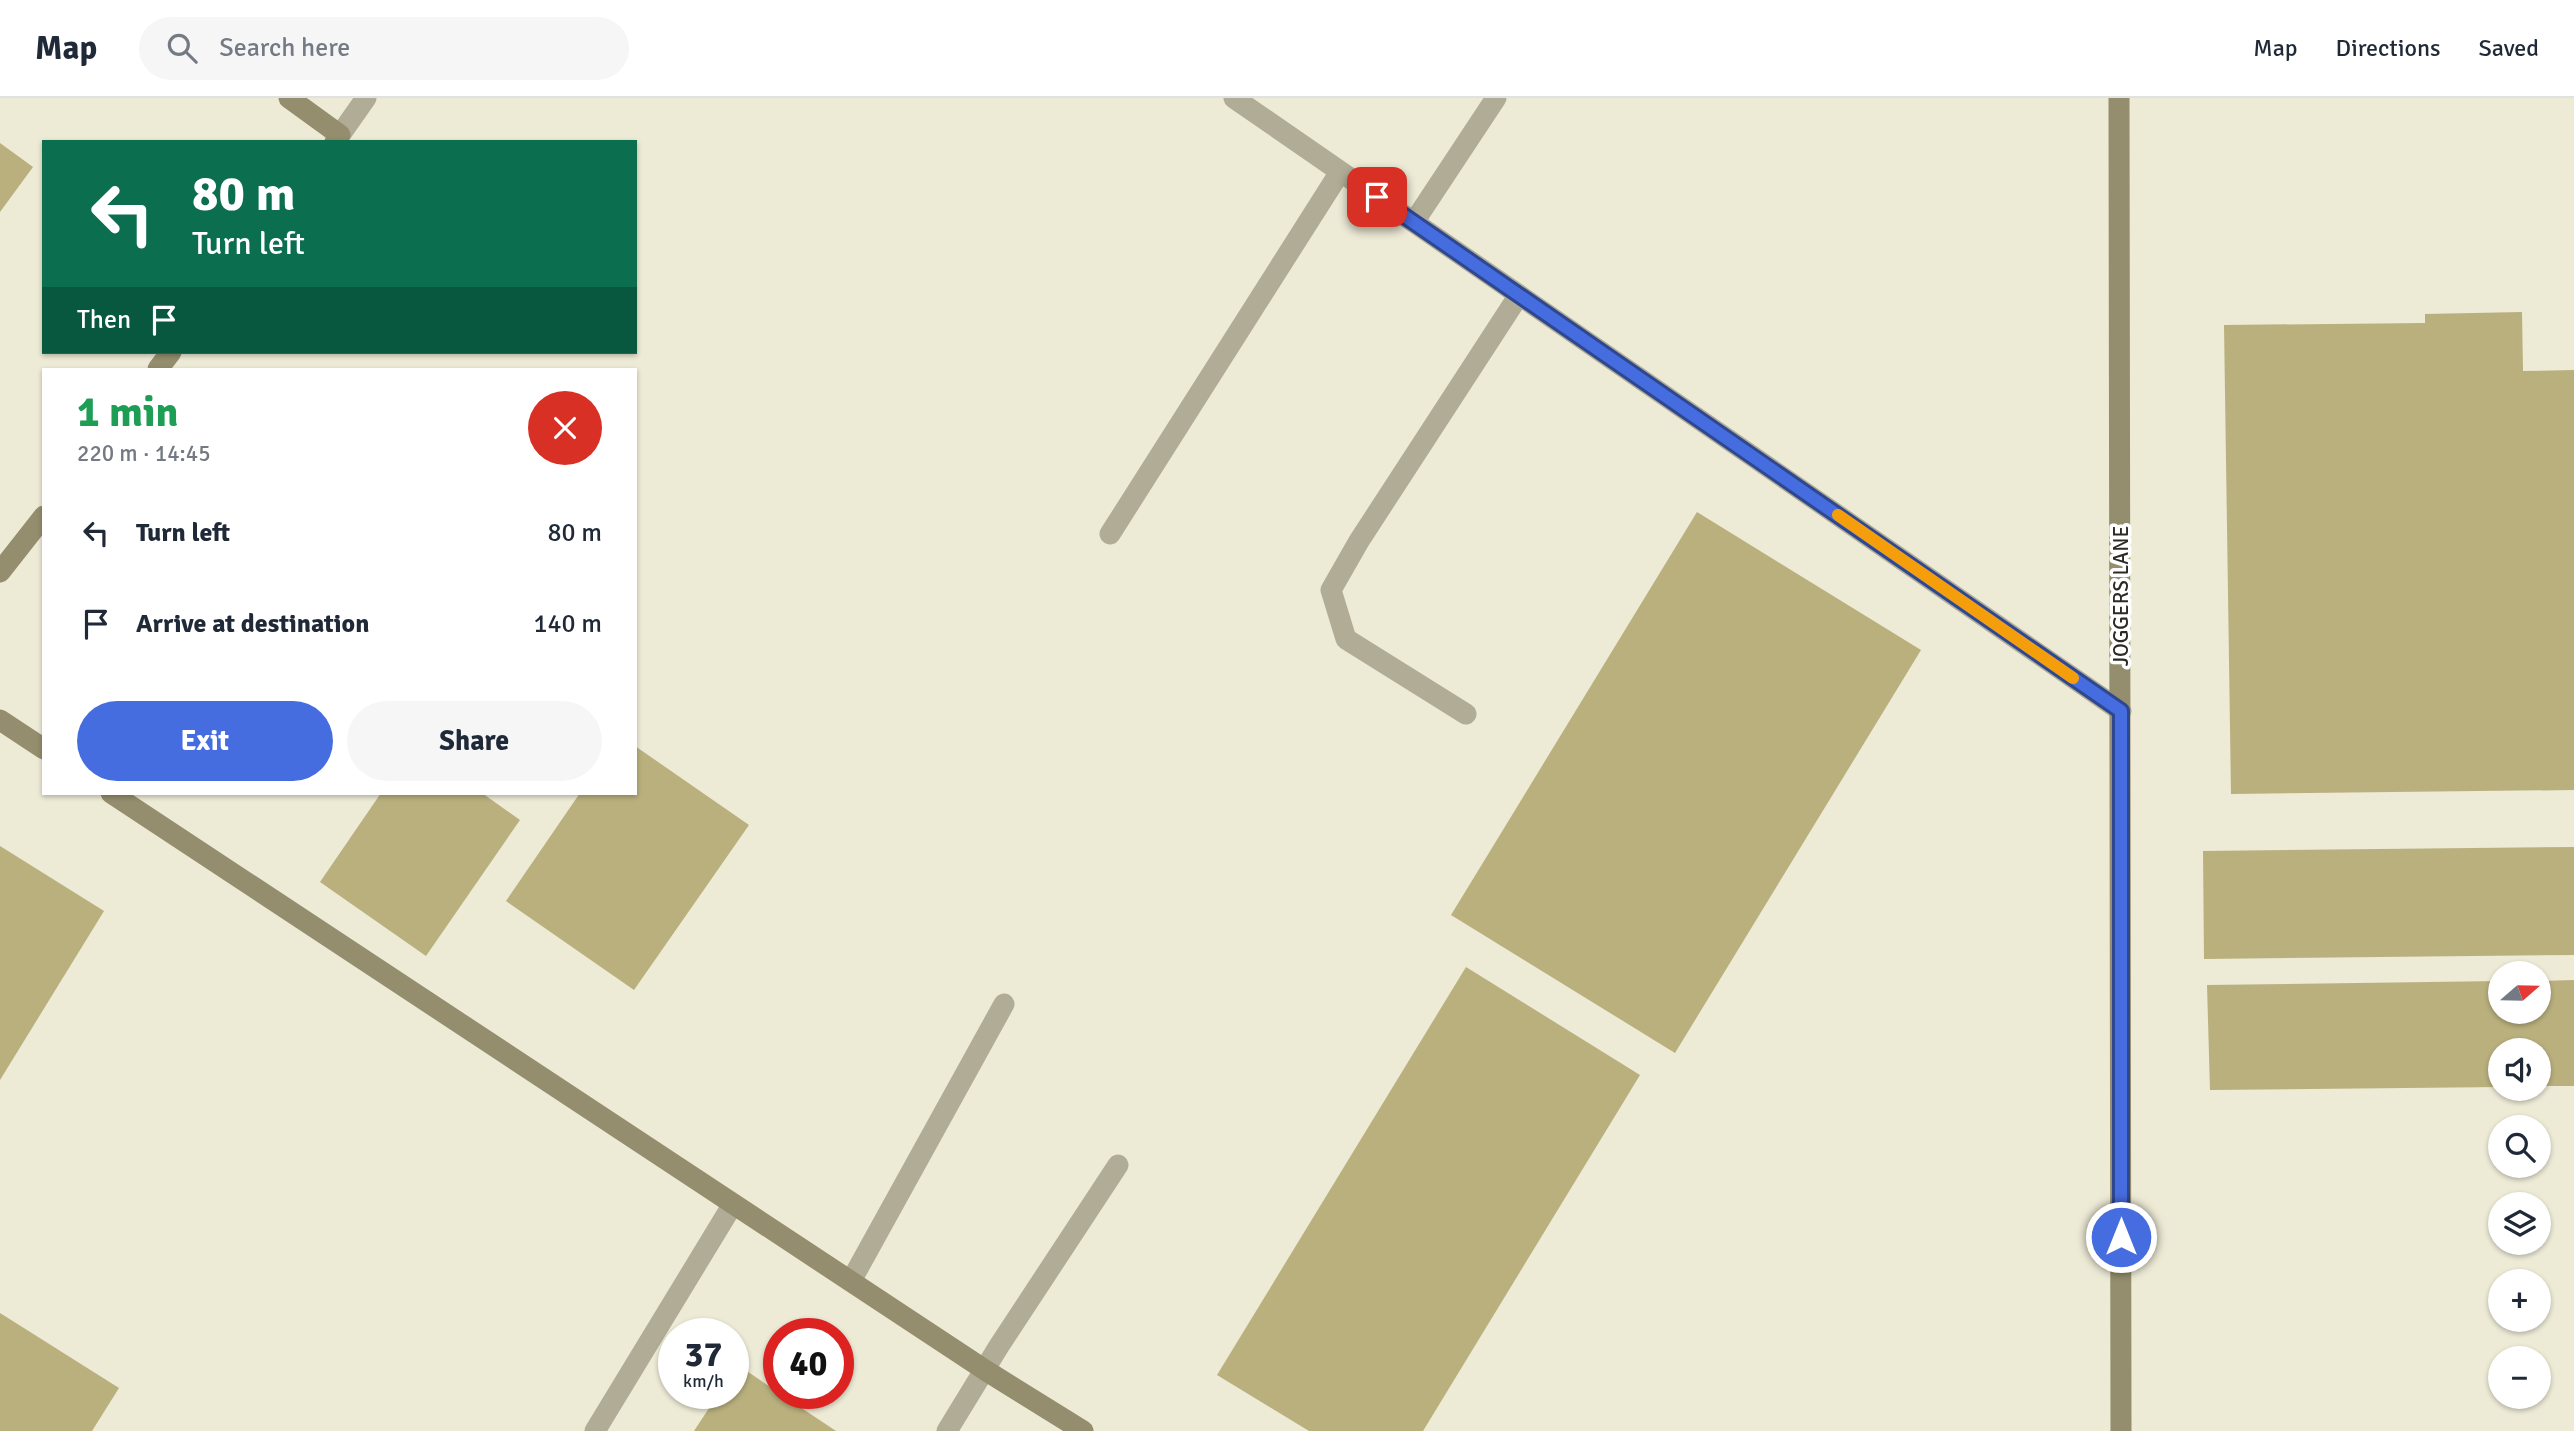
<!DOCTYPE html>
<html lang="en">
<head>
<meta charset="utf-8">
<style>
	body { margin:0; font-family:Signika,sans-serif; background:#f6f6f7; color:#1f2937; height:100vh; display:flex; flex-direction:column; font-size:26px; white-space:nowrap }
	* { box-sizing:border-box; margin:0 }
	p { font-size:23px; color:#747a83 }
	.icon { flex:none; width:38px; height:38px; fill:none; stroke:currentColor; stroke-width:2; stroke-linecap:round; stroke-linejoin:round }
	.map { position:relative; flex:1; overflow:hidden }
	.details { position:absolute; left:42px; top:270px; width:595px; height:427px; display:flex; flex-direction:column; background:#fff; border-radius:0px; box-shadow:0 2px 5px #0004 }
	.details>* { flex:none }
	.banner { position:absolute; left:42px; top:42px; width:595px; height:214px; border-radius:0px; box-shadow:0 2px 5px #0004; background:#0b6e4f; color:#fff; overflow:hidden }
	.needle { width:46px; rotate:70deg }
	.fabs { position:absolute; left:2488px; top:863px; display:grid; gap:14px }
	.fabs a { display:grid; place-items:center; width:63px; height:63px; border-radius:50%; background:#fff; box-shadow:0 2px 5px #0004; font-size:35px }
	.speed { position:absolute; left:658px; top:1220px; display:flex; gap:14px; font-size:35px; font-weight:700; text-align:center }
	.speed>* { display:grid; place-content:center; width:91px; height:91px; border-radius:50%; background:#fff; box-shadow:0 2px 5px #0004; line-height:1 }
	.speed small { font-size:18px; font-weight:400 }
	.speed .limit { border:10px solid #d22; background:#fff; color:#111 }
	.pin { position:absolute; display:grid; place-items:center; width:60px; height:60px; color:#fff; margin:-30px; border-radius:14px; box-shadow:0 4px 10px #0006 }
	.me { position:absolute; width:77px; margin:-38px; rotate:0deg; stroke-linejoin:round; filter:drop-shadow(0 0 5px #0008) }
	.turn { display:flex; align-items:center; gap:24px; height:147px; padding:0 35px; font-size:32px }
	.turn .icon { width:91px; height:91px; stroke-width:2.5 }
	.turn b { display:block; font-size:49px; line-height:60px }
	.then { display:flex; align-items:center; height:66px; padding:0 35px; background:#0003; gap:14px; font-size:26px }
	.round { display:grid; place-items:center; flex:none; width:74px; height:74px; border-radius:37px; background:#f6f6f7 }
	.headline { display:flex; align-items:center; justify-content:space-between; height:119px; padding:0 35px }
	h1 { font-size:42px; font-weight:700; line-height:52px; color:#1e9e55 }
	.button { display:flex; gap:14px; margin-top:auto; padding:14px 35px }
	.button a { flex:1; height:80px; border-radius:42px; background:#466ddf; color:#fff; font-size:28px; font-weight:700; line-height:80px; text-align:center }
	.button a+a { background:#f6f6f7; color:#1f2937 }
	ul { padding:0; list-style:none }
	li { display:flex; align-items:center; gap:21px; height:91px; padding:0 35px }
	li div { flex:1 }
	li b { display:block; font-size:26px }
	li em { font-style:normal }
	header { display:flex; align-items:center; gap:42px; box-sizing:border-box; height:98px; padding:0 35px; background:#fff; border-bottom:2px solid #e0e1e3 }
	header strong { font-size:33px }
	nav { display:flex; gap:38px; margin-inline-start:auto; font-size:24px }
	.search { width:490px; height:63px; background:#f6f6f7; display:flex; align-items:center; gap:18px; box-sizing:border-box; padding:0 24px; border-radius:38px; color:#747a83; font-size:26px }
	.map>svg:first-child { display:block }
	.building { fill:#b9b07e }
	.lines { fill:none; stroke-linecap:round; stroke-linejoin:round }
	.lane { stroke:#b0ac96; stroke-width:21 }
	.street { stroke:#b0ac96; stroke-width:21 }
	.secondary { stroke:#948e6e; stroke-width:21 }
	.route-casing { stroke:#2e4791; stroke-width:18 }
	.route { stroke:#466ddf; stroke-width:12 }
	.slow { stroke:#f59e0b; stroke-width:12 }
	.labels { text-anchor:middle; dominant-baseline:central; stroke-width:7; stroke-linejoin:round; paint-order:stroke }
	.street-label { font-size:21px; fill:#2c2a23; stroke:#fff }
</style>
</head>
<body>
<header>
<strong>Map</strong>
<div class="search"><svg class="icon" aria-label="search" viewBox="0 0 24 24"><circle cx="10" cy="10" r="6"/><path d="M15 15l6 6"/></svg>Search here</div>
<nav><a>Map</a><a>Directions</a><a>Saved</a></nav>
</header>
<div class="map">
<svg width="2574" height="1333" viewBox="0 0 2574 1333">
	<rect width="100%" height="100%" fill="#edead6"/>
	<g class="building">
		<path d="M0 45 33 69 0 114Z"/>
		<path d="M2522 214 2523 273 2574 272V692L2231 696 2224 227 2425 225V216Z"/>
		<path d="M1697 414 1921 552 1675 955 1451 817Z"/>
		<path d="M635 648 749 727 634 892 506 803 580 695H635Z"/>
		<path d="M381 695H482L520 722 426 858 320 784Z"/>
		<path d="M0 748 104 813 0 982Z"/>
		<path d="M2574 749V857L2204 861 2203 753Z"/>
		<path d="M1466 869 1640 977 1423 1333H1309L1217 1277Z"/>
		<path d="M2574 882V988H2539V952H2501V989L2210 992 2207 887 2501 883V914H2539V883Z"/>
		<path d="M0 1215 119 1290 92 1333H0Z"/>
		<path d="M738 1267 779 1295 836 1333H694L719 1295H733V1274Z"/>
	</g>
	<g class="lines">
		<g class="lane">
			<path d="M1414 124 1496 0"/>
			<path d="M1110 436 1340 74"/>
			<path d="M1466 616 1346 541 1331 492 1359 443 1519 197"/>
			<path d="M851 1183 1004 906"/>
			<path d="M595 1333 733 1106"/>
			<path d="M947 1333 999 1248 1118 1067"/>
		</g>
		<g class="street">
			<path d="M1234 0 2121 613"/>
			<path d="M340 37 366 0"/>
		</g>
		<g class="secondary">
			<path d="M289 0 340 37 335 44"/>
			<path d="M2119 0 2121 1333"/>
			<path d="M158 271 171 254"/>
			<path d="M0 474 44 418"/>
			<path d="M0 622 44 651"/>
			<path d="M111 695 985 1272 1083 1333"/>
		</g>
	</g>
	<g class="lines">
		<defs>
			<path id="route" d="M1377 99 2121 613V1139"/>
		</defs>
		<use href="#route" class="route-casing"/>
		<use href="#route" class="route"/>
		<path class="slow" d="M1838 417 2073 580"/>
	</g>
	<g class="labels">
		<g class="street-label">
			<text transform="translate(2121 498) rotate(-90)">JOGGERS LANE</text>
		</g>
	</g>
</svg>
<div class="fabs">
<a><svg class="needle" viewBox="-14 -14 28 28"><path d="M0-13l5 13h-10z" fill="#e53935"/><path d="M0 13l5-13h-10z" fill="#747a83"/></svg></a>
<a><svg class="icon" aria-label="sound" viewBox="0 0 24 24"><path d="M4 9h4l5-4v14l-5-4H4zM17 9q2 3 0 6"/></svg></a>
<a><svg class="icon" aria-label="search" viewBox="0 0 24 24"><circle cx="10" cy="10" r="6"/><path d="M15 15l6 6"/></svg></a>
<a><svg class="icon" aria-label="layers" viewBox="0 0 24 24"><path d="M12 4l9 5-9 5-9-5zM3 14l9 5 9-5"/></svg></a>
<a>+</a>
<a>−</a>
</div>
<div class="speed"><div>37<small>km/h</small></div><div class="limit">40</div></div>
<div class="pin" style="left:1377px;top:99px;background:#d93025"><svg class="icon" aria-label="arrive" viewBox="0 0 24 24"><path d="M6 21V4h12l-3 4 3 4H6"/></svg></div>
<svg class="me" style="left:2121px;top:1139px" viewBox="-20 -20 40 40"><circle r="17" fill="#466ddf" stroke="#fff" stroke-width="3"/><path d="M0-11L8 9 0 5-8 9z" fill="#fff"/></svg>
<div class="banner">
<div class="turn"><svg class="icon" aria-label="left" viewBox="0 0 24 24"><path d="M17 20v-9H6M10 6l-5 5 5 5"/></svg><div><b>80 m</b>Turn left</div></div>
<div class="then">Then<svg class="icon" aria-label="arrive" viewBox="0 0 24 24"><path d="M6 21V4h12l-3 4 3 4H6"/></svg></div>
</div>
<section class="details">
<div class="headline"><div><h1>1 min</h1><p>220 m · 14:45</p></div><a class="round" style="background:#d93025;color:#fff"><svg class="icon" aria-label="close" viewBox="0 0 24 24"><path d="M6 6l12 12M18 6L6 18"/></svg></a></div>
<ul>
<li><svg class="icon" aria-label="left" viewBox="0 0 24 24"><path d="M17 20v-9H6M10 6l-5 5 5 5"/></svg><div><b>Turn left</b></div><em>80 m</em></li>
<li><svg class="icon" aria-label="arrive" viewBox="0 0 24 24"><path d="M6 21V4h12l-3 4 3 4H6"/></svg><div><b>Arrive at destination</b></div><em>140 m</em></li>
</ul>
<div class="button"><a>Exit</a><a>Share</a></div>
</section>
</div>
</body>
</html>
